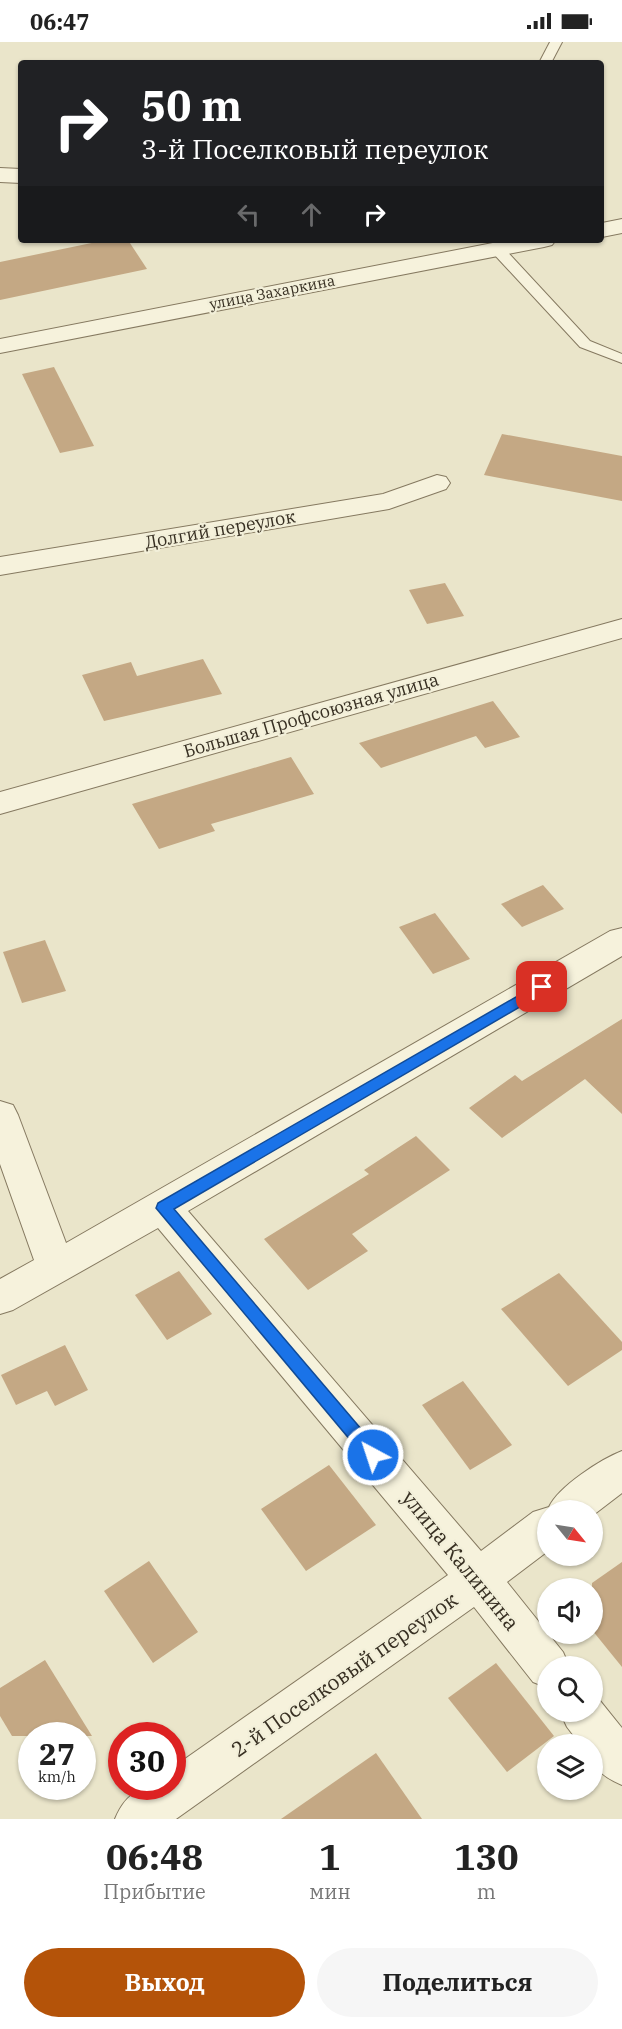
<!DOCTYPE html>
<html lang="ru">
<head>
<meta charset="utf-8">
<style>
	body { margin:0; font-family:"IBM Plex Serif",serif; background:#f6f6f6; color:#222; height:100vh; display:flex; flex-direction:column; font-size:22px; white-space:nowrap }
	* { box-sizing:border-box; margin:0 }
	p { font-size:20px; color:#767676 }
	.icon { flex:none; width:33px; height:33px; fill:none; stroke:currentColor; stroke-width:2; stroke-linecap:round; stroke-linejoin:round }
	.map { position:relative; height:1777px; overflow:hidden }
	.sheet { display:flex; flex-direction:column; background:#fff; flex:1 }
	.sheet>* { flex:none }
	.guide { position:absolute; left:18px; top:18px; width:586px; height:183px; border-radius:6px; box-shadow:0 2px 4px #0004; background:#202124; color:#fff; overflow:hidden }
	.needle { width:39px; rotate:120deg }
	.tools { position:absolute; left:537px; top:1458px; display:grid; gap:12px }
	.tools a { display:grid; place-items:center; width:66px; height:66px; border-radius:50%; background:#fff; box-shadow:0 2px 4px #0004; font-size:30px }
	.speed { position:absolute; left:18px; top:1680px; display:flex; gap:12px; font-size:30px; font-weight:700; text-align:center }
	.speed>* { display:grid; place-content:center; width:78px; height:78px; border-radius:50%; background:#fff; box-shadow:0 2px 4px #0004; line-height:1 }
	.speed small { font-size:15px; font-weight:400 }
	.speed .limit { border:9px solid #d22; background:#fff; color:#111 }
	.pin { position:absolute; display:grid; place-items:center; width:51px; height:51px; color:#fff; margin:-26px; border-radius:12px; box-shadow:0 3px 9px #0006 }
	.me { position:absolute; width:66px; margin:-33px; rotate:320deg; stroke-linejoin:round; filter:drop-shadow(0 0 4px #0008) }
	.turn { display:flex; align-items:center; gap:21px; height:126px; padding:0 24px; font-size:27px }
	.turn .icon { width:78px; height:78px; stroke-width:2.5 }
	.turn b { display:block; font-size:42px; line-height:51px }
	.lanes { display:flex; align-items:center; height:57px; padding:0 24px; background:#0003; justify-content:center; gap:30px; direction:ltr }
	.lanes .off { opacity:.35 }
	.eta { display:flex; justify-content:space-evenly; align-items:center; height:102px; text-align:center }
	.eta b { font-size:36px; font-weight:800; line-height:42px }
	.action { display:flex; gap:12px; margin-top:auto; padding:12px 24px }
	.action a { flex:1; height:69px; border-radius:36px; background:#b45309; color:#fff; font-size:24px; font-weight:800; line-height:69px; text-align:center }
	.action a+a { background:#f6f6f6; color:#222 }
	.status { display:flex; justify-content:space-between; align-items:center; height:42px; padding:0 30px; background:#fff; direction:ltr }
	.status svg { height:16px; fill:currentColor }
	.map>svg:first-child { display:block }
	.building { fill:#c4a884 }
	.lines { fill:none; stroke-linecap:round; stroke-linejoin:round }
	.service-casing { stroke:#857960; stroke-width:2 }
	.minor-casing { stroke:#857960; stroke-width:2 }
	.tertiary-casing { stroke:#857960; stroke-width:2 }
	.service { fill:#f6f2dc; fill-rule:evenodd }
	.minor { fill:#f6f2dc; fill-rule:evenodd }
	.tertiary { fill:#f6f2dc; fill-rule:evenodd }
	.route { fill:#1a73e8; stroke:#114b97; stroke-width:1.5 }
	.labels { text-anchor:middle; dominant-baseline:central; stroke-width:4.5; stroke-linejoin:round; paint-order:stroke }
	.far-street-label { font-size:15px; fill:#372f22; stroke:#f2efd9 }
	.street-label { font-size:18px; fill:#372f22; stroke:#f2efd9 }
	.near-street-label { font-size:21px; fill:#372f22; stroke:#f2efd9 }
</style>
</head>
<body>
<div class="status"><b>06:47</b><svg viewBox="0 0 49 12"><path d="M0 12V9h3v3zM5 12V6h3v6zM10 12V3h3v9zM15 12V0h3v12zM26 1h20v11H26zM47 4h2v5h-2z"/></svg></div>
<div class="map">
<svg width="622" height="1777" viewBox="0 0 622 1777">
	<rect width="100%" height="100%" fill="#eae5ca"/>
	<g class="building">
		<path d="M106 198H128L147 227 0 258V220Z"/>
		<path d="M54 325 94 404 60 411 22 332Z"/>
		<path d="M502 392 622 414V459L484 433Z"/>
		<path d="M445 541 464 574 427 582 409 548Z"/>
		<path d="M203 617 222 652 104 679 82 633 131 620 137 634Z"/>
		<path d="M493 659 520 695 485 706 476 694 381 726 359 701Z"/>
		<path d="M291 715 314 752 211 782 215 789 159 807 132 762Z"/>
		<path d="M543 843 564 867 522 885 501 862Z"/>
		<path d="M435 871 470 917 433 932 399 885Z"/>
		<path d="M45 898 66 949 22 961 3 910Z"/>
		<path d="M622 977V1072L585 1037 502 1096 469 1066 515 1033 522 1039Z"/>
		<path d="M416 1094 450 1128 352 1192 368 1209 308 1248 264 1197 369 1132 364 1128Z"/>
		<path d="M179 1229 212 1272 167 1298 135 1253Z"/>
		<path d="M559 1231 622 1300V1308L568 1344 501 1267Z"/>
		<path d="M65 1303 88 1348 55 1364 47 1349 16 1363 1 1333Z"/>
		<path d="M463 1339 512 1403 470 1428 422 1363Z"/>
		<path d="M329 1423 376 1483 306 1529 261 1467Z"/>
		<path d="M149 1519 198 1590 153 1621 104 1549Z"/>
		<path d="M622 1520V1625L592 1588V1541Z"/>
		<path d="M45 1618 92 1694H12L0 1674V1646Z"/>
		<path d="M496 1621 554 1694 507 1730 448 1656Z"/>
		<path d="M376 1711 422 1777H281Z"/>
	</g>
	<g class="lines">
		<defs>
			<g id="service">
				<path d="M550 0H562L551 21H539Z"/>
				<path d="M496 202 501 203 590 299 622 312V321L580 305 491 209 489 206Z"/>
			</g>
			<g id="minor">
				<path d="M0 126 21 127V141L0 140Z"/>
				<path d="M437 433 446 435 450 441 446 447 389 467 0 533V515L383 452Z"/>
				<path d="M622 577V596L0 772V750Z"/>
				<path d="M622 886V914L188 1169 481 1509 533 1470 549 1465C558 1445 601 1417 622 1409V1451L592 1474V1468H548V1509L507 1540 563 1610 569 1624H548V1646L533 1640 474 1565 176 1777H115C127 1748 143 1744 172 1744V1726L448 1533 158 1186 13 1268 0 1272V1237L34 1218 0 1122V1059L13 1063 18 1073 66 1201 610 889Z"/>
				<path d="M592 1653 597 1655 622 1686V1743C601 1734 592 1726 592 1702H580L567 1685 560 1670H592Z"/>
			</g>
			<g id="tertiary">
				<path d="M622 177V191L602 195V181Z"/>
				<path d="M508 198H556L552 203 544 205 0 311V297Z"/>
			</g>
		</defs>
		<use href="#service" class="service-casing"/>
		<use href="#minor" class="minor-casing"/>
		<use href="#tertiary" class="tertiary-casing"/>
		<use href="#service" class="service"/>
		<use href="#minor" class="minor"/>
		<use href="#tertiary" class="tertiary"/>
	</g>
	<path class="route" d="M542 940 549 945 547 949 174 1167 379 1408 382 1413 379 1418 373 1420 367 1418 156 1166 158 1161Z"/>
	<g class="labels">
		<g class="far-street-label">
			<text transform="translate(272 250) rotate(-11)">улица Захаркина</text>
		</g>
		<g class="street-label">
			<text transform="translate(220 487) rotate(-10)">Долгий переулок</text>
			<text transform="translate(311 673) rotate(-16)">Большая Профсоюзная улица</text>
		</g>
		<g class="near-street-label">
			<text transform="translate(461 1518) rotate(51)">улица Калинина</text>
			<text transform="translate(344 1632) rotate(-35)">2-й Поселковый переулок</text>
		</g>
	</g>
</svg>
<div class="tools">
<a><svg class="needle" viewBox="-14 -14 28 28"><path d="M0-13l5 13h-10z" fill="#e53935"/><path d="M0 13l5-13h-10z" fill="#767676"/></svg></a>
<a><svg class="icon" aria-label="sound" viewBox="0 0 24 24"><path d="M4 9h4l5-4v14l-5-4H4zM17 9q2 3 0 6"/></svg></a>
<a><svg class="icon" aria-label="search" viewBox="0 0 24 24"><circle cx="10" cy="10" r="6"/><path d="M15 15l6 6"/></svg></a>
<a><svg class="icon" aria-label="layers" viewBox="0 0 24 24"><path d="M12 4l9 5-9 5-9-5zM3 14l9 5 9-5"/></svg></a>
</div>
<div class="speed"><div>27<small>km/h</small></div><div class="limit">30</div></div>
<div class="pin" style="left:542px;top:945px;background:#d93025"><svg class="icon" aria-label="arrive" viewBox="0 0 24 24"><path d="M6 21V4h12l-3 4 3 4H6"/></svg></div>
<svg class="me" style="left:373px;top:1413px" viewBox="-20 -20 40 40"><circle r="17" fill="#1a73e8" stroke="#fff" stroke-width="3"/><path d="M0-11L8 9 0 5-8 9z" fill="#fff"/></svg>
<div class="guide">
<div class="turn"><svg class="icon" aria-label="right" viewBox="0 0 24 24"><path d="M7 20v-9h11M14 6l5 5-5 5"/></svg><div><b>50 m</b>3-й Поселковый переулок</div></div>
<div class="lanes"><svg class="icon off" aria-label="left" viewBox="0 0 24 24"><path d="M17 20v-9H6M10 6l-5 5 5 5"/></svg><svg class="icon off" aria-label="ahead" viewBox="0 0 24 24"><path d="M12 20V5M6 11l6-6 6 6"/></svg><svg class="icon" aria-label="right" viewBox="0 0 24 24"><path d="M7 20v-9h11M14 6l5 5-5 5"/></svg></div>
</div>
</div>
<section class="sheet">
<div class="eta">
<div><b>06:48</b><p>Прибытие</p></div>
<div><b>1</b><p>мин</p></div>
<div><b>130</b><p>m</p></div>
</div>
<div class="action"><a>Выход</a><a>Поделиться</a></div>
</section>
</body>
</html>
